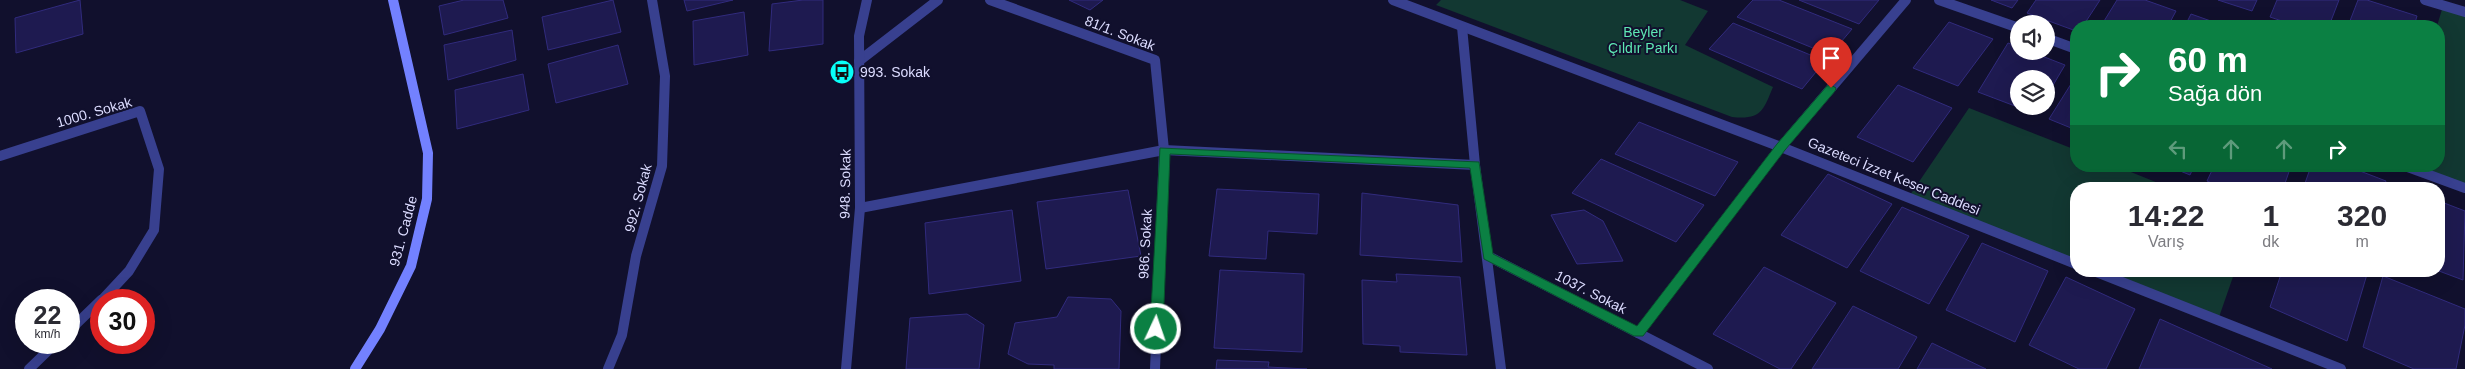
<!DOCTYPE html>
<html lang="tr">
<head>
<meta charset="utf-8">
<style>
	body { margin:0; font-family:Helvetica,sans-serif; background:#f2f2f3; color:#2b2b33; height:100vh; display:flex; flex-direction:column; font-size:19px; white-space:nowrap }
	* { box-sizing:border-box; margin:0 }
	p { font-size:16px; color:#7c7c81 }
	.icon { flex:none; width:28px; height:28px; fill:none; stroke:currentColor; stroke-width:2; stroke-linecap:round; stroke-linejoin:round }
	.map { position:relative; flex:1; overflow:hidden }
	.side { position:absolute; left:2070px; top:182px; width:375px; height:95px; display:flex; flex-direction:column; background:#fff; border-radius:20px; box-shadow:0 5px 20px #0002 }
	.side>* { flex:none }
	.top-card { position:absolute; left:2070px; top:20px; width:375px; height:152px; border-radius:20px; box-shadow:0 5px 20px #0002; background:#0b8043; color:#fff; overflow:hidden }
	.controls { position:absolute; left:2010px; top:15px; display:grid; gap:10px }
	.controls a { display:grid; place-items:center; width:45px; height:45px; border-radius:50%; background:#fff; box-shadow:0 5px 20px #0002; font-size:25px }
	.speed { position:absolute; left:15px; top:289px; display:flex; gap:10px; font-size:25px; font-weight:700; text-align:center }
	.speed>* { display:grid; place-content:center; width:65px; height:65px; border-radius:50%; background:#fff; box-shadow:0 5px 20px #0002; line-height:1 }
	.speed small { font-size:12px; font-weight:400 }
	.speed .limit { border:8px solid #d22; background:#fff; color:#111 }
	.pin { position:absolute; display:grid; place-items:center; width:42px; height:42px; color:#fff; margin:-51px -21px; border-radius:50% 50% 50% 0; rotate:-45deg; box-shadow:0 0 5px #0007 }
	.pin .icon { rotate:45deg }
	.me { position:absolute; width:55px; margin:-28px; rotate:3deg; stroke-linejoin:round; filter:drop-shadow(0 0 4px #0008) }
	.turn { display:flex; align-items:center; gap:18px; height:105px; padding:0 15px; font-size:22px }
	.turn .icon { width:65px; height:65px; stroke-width:2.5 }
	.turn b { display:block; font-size:35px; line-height:42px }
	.lanes { display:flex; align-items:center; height:48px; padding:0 15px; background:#0003; justify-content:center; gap:25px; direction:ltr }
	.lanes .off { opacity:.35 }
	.eta { display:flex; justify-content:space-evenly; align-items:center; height:85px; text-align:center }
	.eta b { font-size:30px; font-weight:700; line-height:35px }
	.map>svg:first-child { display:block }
	.green { fill:#123832 }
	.building { fill:#1e1a50; stroke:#312b7d }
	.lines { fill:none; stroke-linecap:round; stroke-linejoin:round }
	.minor { stroke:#38408f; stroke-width:10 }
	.secondary { stroke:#7381ff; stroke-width:10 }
	.route { fill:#0b8043; stroke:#07532c }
	.labels { text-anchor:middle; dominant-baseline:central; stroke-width:4; stroke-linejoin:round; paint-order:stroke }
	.park-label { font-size:14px; fill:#5ee9b4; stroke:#11102d }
	.street-label { font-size:14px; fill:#dcdcff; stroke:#11102d }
	.poi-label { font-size:14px; fill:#dcdcff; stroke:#11102d; text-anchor:start }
</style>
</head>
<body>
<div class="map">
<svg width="2465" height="369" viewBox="0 0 2465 369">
	<rect width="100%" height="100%" fill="#11102d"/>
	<g class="green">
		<path d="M1441 0H1680L1708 11 1685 45 1773 87C1763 111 1761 120 1732 117L1436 5Z"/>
		<path d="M2443 6 2465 12V188L2405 166H2439V26H2437Z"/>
		<path d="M1969 108 2076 150V166H2116L2173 189H2076V264L1908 198Z"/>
		<path d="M2094 271H2235L2218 320Z"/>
	</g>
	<g class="building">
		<path d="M80 0 83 34 16 53 15 18Z"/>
		<path d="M464 0H503L508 18 444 35 439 6Z"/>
		<path d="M613 0 621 32 548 50 542 17Z"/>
		<path d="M684 0H733L687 11Z"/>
		<path d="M803 0H823V44L769 51 772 4Z"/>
		<path d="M1069 0H1103L1090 10Z"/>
		<path d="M1753 0H1779L1852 29 1830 55 1737 17Z"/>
		<path d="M1799 0H1879L1859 24Z"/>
		<path d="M1991 0H2018L2012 8Z"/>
		<path d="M2036 0H2100L2083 26H2076V31L2027 13Z"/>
		<path d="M2117 0H2145L2176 11 2168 26H2101Z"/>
		<path d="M2218 0H2257L2252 11Z"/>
		<path d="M2277 0H2339L2329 26H2297L2270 17Z"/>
		<path d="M2358 0H2367L2417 16 2414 26H2348Z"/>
		<path d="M744 12 748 55 694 65 693 21Z"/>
		<path d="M2191 14 2225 26H2185Z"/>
		<path d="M1949 22 1993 39 1958 86 1913 68Z"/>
		<path d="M1733 23 1825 61 1802 89 1709 49Z"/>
		<path d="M512 30 516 60 448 80 444 45Z"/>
		<path d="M2008 43 2019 47V51H2029L2065 65 2046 97V79H2019V106H2041L2036 114 1978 92Z"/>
		<path d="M618 45 628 84 556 103 548 64Z"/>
		<path d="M523 74 529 110 457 129 455 90Z"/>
		<path d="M2076 76V130L2049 119Z"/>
		<path d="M1898 85 1952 108 1913 162 1857 137Z"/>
		<path d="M1639 122 1738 162 1715 196 1615 154Z"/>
		<path d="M1601 159 1704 205 1676 242 1572 193Z"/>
		<path d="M2168 166H2194L2190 175Z"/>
		<path d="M2214 166H2291L2283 189H2226L2207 181Z"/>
		<path d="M2311 166H2347L2386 181 2383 189H2303Z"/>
		<path d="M1828 174 1892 204 1847 268 1781 235Z"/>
		<path d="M1217 189 1319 194 1317 234 1268 231 1266 259 1209 256Z"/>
		<path d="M1128 190 1141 256 1046 269 1037 202Z"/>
		<path d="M1362 193 1458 205 1462 262 1360 255Z"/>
		<path d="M2439 201 2465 211 2463 280 2439 271Z"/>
		<path d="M1902 207 1969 236 1929 304 1860 271Z"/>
		<path d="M1012 210 1021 281 929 294 925 223Z"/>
		<path d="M1584 210 1603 221 1623 261 1577 264 1551 215Z"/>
		<path d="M1982 243 2048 271 2015 342 1946 310Z"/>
		<path d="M1764 267 1836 303 1791 369H1780L1713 334Z"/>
		<path d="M1220 270 1304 274 1302 352 1214 348Z"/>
		<path d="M2282 271H2368L2347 341 2270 307Z"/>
		<path d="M1396 274 1460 277 1467 355 1400 352V346L1363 344 1362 280 1397 282Z"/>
		<path d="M2383 276 2465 309V325L2456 369H2414L2363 347Z"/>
		<path d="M2066 277 2135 309 2106 369H2079L2029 345Z"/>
		<path d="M1068 297 1111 299 1121 311 1119 369H1054V365L1028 364 1008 354 1015 323 1057 317Z"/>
		<path d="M1853 306 1917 337 1898 369H1812Z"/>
		<path d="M967 314 984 325 979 369H906L910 318Z"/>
		<path d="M2160 319 2272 369H2139Z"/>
		<path d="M1932 343 1986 369H1917Z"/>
		<path d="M1217 360 1269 362 1268 367 1307 369H1216Z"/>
	</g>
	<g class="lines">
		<g class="minor">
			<path d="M990 0 1155 60 1164 150 1155 369"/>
			<path d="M1393 0 1781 147 2076 264"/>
			<path d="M1939 0 2019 28"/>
			<path d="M2425 0 2465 12"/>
			<path d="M1462 27 1475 165"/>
			<path d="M2046 38 2076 49"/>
			<path d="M859 61 938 0"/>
			<path d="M0 156 140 111 159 169 154 230 129 271 102 300"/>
			<path d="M2405 166 2465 188"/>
			<path d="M860 208 1164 150 1475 165 1501 369"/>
			<path d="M1488 256 1708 369"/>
			<path d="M2094 271 2341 369"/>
			<path d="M69 331 101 300"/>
			<path d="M1638 333 1781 147 1906 0"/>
			<path d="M29 369 57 342"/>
			<path d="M608 369 622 335 636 256 662 166 665 76 652 0"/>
			<path d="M846 369 860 208 859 36 867 0"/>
		</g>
		<path class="secondary" d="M355 369 380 329 411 266 427 199 428 153 393 0"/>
	</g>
	<path class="route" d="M1831 85 1836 88 1835 91 1785 150 1643 336H1634L1484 259 1470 168 1170 154 1163 329 1156 334 1150 329 1160 148 1479 162 1493 254 1637 326 1777 144 1827 86Z"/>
	<defs>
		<symbol id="bus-disc" viewBox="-11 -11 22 22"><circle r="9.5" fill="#08fff8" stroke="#11102d"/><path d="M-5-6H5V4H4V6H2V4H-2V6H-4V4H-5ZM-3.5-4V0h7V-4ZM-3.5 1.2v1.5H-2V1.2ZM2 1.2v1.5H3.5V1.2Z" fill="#111"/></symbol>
	</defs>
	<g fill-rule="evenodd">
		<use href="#bus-disc" x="828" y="58" width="28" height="28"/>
	</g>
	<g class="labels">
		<g class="park-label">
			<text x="1643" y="32">Beyler<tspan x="1643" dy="16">Çıldır Parkı</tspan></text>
		</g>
		<g class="street-label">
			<text transform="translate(1120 33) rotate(21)">81/1. Sokak</text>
			<text transform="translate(94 112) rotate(-16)">1000. Sokak</text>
			<text transform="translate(1894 176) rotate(22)">Gazeteci İzzet Keser Caddesi</text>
			<text transform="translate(845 184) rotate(-89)">948. Sokak</text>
			<text transform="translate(638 198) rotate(-75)">992. Sokak</text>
			<text transform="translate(403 231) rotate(-75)">931. Cadde</text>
			<text transform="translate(1145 244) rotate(-87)">986. Sokak</text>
			<text transform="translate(1591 292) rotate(27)">1037. Sokak</text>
		</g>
		<g class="poi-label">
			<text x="860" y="72">993. Sokak</text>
		</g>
	</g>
</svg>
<div class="controls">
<a><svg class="icon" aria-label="sound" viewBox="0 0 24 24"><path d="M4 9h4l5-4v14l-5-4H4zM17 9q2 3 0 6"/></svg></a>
<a><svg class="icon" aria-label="layers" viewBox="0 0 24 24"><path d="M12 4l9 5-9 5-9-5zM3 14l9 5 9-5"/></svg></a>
</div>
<div class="speed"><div>22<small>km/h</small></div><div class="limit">30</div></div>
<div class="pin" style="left:1831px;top:88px;background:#d93025"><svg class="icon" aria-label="arrive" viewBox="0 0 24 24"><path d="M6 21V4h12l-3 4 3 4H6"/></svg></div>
<svg class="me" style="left:1156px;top:329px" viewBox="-20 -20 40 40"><circle r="17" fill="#0b8043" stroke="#fff" stroke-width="3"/><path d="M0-11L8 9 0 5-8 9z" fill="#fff"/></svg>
<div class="top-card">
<div class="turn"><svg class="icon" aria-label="right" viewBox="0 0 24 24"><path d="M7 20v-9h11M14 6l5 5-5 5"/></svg><div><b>60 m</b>Sağa dön</div></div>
<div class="lanes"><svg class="icon off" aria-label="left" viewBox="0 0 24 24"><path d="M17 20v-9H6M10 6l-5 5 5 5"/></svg><svg class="icon off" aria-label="ahead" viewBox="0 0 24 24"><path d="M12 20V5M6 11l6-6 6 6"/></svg><svg class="icon off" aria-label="ahead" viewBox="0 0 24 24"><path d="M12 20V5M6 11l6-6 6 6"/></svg><svg class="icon" aria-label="right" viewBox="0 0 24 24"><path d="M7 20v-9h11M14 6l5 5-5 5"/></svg></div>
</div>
<section class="side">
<div class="eta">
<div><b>14:22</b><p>Varış</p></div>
<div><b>1</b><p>dk</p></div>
<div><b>320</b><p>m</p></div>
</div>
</section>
</div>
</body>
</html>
